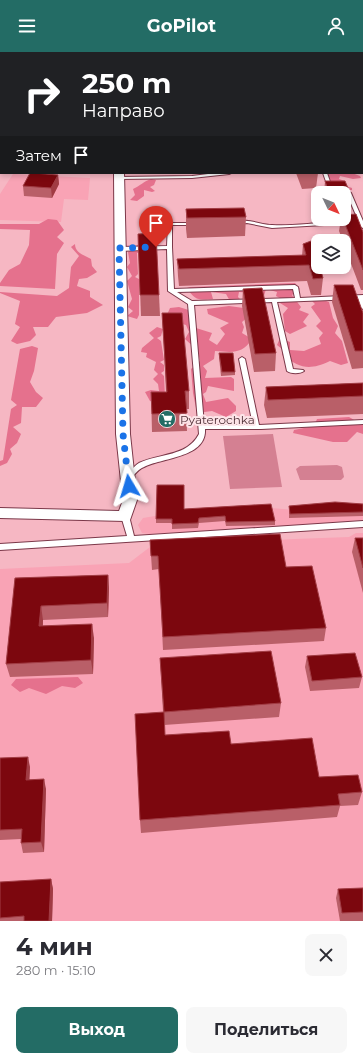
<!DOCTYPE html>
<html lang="ru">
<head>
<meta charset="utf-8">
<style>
	body { margin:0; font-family:Montserrat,sans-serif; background:#f7f7f7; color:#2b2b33; height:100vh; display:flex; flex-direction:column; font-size:15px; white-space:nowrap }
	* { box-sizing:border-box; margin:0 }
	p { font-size:13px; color:#7c7c81 }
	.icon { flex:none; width:22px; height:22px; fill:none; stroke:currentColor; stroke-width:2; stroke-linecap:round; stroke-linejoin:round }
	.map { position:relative; height:869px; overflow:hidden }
	.panel { display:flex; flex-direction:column; background:#fff; flex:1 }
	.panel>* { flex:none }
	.top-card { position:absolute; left:0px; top:0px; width:363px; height:122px; box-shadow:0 2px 6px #0003; background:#202124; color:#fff; overflow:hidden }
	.needle { width:26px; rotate:133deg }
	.tools { position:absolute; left:311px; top:134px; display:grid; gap:8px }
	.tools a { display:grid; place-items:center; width:40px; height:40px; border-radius:8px; background:#fff; box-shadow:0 2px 6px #0003; font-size:20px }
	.pin { position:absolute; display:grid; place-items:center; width:34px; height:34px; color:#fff; margin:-41px -17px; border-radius:50% 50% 50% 0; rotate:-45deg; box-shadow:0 0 4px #0007 }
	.pin .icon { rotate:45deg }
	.me { position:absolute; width:44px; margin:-22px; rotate:353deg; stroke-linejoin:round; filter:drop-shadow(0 0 3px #0008) }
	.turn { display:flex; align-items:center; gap:14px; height:84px; padding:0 16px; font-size:18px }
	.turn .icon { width:52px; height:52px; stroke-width:2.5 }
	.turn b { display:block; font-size:28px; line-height:34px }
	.then { display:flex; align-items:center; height:38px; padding:0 16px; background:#0003; gap:8px; font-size:15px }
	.round { display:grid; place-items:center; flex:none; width:42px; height:42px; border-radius:8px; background:#f7f7f7 }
	.summary { display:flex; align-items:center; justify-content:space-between; height:68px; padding:0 16px }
	h1 { font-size:24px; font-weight:700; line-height:30px }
	.cta { display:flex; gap:8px; margin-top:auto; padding:8px 16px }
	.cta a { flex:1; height:46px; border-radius:8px; background:#236c65; color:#fff; font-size:16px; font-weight:700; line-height:46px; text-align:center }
	.cta a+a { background:#f7f7f7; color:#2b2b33 }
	header { display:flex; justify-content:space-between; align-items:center; height:52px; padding:0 16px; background:#236c65; color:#fff; font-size:18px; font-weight:700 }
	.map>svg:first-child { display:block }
	.built { fill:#f9a3b5 }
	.green { fill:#d48092 }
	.forest { fill:#e5718d }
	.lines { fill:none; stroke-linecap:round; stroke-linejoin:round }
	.service-casing { stroke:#7b3849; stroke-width:2 }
	.minor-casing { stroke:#7b3849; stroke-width:2 }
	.tertiary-casing { stroke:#7b3849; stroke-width:2 }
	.service { fill:#fff; fill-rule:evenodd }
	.minor { fill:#fff; fill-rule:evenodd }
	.tertiary { fill:#fff; fill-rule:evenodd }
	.wall { fill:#b95f68 }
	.shaded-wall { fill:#a13c44 }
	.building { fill:#7c070e; stroke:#a13c44 }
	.route { stroke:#1a73e8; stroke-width:7; stroke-dasharray:0 12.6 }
	.labels { text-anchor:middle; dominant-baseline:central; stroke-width:4; stroke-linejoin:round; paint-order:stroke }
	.poi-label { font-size:12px; fill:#503037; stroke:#fde4e8; text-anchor:start }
</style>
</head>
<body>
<header><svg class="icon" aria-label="menu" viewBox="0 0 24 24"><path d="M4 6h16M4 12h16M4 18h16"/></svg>GoPilot<svg class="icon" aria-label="person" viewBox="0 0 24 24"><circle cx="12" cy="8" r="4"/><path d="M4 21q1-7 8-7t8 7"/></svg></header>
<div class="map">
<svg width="363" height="869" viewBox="0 0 363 869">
	<rect width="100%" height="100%" fill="#f6b7c3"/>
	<g class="built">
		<path d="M13 122 90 126 88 148 64 147 61 170 0 168V142Z"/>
		<path d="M271 456 295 458 363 456V468L288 474 150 482 142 481 138 473 143 466 155 464Z"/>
		<path d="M356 481H363V869H0V517L129 511 150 495 295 487 349 485Z"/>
	</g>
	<g class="green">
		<path d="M273 382 282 435 230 437 223 384Z"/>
		<path d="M337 413 342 415 344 425 341 428H300L296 417 300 414Z"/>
	</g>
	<g class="forest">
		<path d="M327 121H352L360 124 361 126 353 127 340 124 339 127 345 129 343 133 352 136V138C335 138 332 137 327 121Z"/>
		<path d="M151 127 156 128 154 133 150 135 155 139 152 140 144 138V144L137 149 130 148 135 143 133 137C140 134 144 129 151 127Z"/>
		<path d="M48 167 57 168 64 178 57 185 64 191 57 202 55 237 0 234V231L9 218 20 212 29 193 30 178 0 177V172H39Z"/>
		<path d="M140 191 147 199 137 201 138 222 135 225 139 227V263L137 267 127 264 133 259 128 255 132 247 127 229 132 224 127 215 130 211 128 200Z"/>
		<path d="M75 192C75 201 84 203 91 207L92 214 97 220 87 226 79 227 77 234 90 239V245L103 253 87 261 56 265 48 275H33L36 283 30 289 17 292 11 289 20 275 15 272 20 249 0 241V240L57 244 69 236 71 215 79 204 71 195Z"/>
		<path d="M295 231 300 237 292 243 301 255 299 258 309 262 303 270 307 274 290 282 285 279 283 262 288 256 280 251 282 247 276 244 277 240 266 237 264 244 255 247 251 241 239 240 238 245 243 250 231 251 226 242 211 240 213 247C199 248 195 249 187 236L190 235Z"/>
		<path d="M320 247 329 250 333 266 338 274 335 281 342 289 348 311 341 313 330 309C308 319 301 316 282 303V297L277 293 280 286 290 290V298L304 299 321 292 319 286 323 281 316 274 321 269 311 255 315 252 312 249Z"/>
		<path d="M229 254 251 257 249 264 242 270 244 275 242 281 252 287C242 303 231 300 215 299L214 307 203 314 207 319 205 326 231 325 234 327V339L208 334 206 340 203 342 206 350 228 346 236 354V359L226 365 212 359 197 361 193 341 191 317 200 309 198 299 185 287 189 280 186 273 165 267 170 256 179 255 195 260 196 276 212 281 209 288 217 293 225 282 220 276 229 271 208 262 207 257Z"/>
		<path d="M157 275 163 277 161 284 157 286 161 289 164 308 160 310 164 313V319L161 321 164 324 165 345 158 351 150 349 145 340 151 338 159 339 158 332 153 327 158 322 154 318 156 310 146 305 147 301 141 300 142 296 154 286 149 281Z"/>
		<path d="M32 294 38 296 34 319 30 330 36 340 43 346 36 355H22L21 371 13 375 21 382 17 391 10 397 12 402 7 411 0 414V409L3 408 11 357 17 353 11 348 20 297Z"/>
		<path d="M349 365 363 373V382L357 380 347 390H333L293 381 294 378 314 374 317 367Z"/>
		<path d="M78 625 83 631 75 636 62 634 46 642 29 636 20 640 11 633 16 627Z"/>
	</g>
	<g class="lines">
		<defs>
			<g id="service">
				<rect x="0" y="67" width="1" height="2"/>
				<path d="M216 121H231L229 122 192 126 119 127 117 126 119 125 192 124Z"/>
				<path d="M323 121H327L334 141H330Z"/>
				<path d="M342 140H349L351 141 363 169V176L361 175 347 142H344V141H342Z"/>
				<path d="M312 143H318V145H317L318 156 316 155 312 144Z"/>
				<path d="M320 167H324V173L272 176 247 171 238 172 236 171C246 165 260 173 272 173 288 174 304 172 320 171Z"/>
				<path d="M168 171H195L197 172 195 173H172V195L174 237 295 233 298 235 300 246 363 243V257L360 255 358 247 277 250 293 317 303 318 304 319C300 322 291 322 287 319L272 250 194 253 204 373H253L239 307 242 305 245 307 259 373 363 368V372L261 377H205C207 406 161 406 144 415 138 417 134 423 130 428H126L125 426 126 424C130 420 134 414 139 411 160 401 187 405 199 382L188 252 168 239 167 197 119 199 116 197 119 195 167 194ZM293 237 295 246 192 249 177 240Z"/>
				<path d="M125 461 129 464 134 484 363 469V475L0 498V492L127 484 121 464Z"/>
			</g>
			<path id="minor" d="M114 121H124L130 382 137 448 130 468 125 469 0 466V456L119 459 123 448 116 382Z"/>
			<path id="tertiary" d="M352 0H363V2L362 3V1Z"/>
		</defs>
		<use href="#service" class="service-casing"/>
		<use href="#minor" class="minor-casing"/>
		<use href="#tertiary" class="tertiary-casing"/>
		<use href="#service" class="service"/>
		<use href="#minor" class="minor"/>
		<use href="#tertiary" class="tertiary"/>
	</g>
	<g class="wall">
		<path d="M0 0H184V1H1V23H0Z"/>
		<path d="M245 0H350L353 1H248Z"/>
		<rect x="362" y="5" width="1" height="80"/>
		<path d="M296 121H318L316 136 302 137Z"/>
		<path d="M58 123 59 132 52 146 24 144 23 134Z"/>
		<path d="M325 129 350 141 347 160 344 161V141H324Z"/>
		<path d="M186 157 246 165 245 184 187 186 186 177Z"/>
		<path d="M341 167H344L363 180V238H361L344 193V189H343L339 179Z"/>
		<path d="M138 182 159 243 160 264H141Z"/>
		<path d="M303 192 323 226 321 243H311L307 229 179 234 178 224 177 207 302 204Z"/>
		<path d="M334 233 363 261V316L352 317 332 250Z"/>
		<path d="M243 237 276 301 275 319 254 320 242 254Z"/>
		<path d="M162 261 189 339V357H186L187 379 152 380 151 340H166L163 279Z"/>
		<path d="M219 301 235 320V323L221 324 219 305Z"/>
		<path d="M363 331V362L267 366 264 353 266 335Z"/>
		<path d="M363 452V464L289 466V454Z"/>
		<path d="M184 457 275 469V473L226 474 225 469 199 471 198 476 172 477V471H156V467Z"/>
		<path d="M355 486H363V541L352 500Z"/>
		<path d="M150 488 286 515 326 576 324 589 163 598 159 517 152 518Z"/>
		<path d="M108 523 109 537 108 565 43 568V574L94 586 93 622 10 625 6 612 15 526Z"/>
		<path d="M307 604 362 625 359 636 310 639 305 615Z"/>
		<path d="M160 606 281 651 279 665 164 673 165 683 231 692 319 725 362 740 358 753 340 754 337 765 141 781 140 768 163 660Z"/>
		<path d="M0 706 30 715 29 727 46 737 44 800 23 801 21 791V787L0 788Z"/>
		<path d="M51 827 53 837 52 869H0V866Z"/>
		<path d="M363 836V869H340L336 846 338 837Z"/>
	</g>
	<g class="shaded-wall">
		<path d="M95 0H158V1H87Z"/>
		<path d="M1 79V91L0 93V81Z"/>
		<path d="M58 123 59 132 52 146 51 136Z"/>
		<path d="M108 523 109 537 108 565 107 551Z"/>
		<path d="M41 554 43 568 42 588 39 574Z"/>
		<path d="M92 572 94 586 93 622 91 608Z"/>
		<path d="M28 705 30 715 29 738 26 728Z"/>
		<path d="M44 727 46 737 44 800 41 790Z"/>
		<path d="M51 827 53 837 52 869H49Z"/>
	</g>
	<g class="building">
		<path d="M0 0H29V1H1V14H0Z"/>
		<path d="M50 0H95L87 1H50Z"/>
		<rect x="155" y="0" width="28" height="1"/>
		<path d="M257 0H350L353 1H260Z"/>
		<rect x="362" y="5" width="1" height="75"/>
		<path d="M30 121H33L58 123 51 136 23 134Z"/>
		<path d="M325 129H345L350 141H329Z"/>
		<path d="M244 156 246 165 187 166 186 157Z"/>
		<path d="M356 162 363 180V218L343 167H344V163Z"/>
		<path d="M156 181 159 243H140L138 182Z"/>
		<path d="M311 189 318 211V215H320L323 226 313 227 309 213 179 217 177 207 306 203 303 192Z"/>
		<path d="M334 233H353L363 261V299H355Z"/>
		<path d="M262 236 276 301 255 302 243 237Z"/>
		<path d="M162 261H182L189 339H185L187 361 152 362 151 340H167Z"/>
		<path d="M219 301H233L235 320H222Z"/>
		<path d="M363 331V344L268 348 266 335Z"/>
		<path d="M157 433H184V457L271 452 275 469 226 470 225 464 199 466 198 471 172 472V467H156Z"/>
		<path d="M335 450 363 452V460L290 462 289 454Z"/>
		<path d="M280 482 286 515 312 514 326 576 163 585 158 504H151L150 488Z"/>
		<path d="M355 486H363V516Z"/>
		<path d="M108 523 107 551 41 554 39 574 92 572 91 608 6 612 15 526Z"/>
		<path d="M271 599 281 651 164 660 160 606Z"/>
		<path d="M355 601 362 625 312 629 307 604Z"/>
		<path d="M164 660 165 683 229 679 231 692 312 686 319 725 358 723 362 740 338 742 340 753 140 768 135 662Z"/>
		<path d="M28 705 26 728 44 727 41 790 21 791 22 777 0 778V706Z"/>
		<path d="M51 827 49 869H24V864L0 866V830Z"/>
		<path d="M363 836V860L342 861 338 837Z"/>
	</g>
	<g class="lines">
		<path class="route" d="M129 434 123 382 119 196 156 195"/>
	</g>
	<defs>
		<symbol id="supermarket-disc" viewBox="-11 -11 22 22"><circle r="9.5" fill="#236c65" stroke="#fde4e8"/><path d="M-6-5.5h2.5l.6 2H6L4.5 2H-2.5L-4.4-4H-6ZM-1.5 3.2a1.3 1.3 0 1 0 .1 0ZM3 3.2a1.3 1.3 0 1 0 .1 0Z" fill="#fff"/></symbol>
	</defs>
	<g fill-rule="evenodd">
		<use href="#supermarket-disc" x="157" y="357" width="20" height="20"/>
	</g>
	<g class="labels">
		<g class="poi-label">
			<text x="180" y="367">Pyaterochka</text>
		</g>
	</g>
</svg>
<div class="tools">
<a><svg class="needle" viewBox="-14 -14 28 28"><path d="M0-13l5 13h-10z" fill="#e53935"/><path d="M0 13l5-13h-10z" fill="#7c7c81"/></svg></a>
<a><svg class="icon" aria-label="layers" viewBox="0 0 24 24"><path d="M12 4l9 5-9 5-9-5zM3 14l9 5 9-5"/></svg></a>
</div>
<div class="pin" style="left:156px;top:195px;background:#d93025"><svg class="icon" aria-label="arrive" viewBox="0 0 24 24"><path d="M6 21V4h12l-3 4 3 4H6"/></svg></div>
<svg class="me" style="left:129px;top:434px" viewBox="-20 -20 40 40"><path d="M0-17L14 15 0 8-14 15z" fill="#1a73e8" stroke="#fff" stroke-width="4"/></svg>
<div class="top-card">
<div class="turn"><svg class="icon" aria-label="right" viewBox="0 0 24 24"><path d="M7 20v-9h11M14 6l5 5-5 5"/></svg><div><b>250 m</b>Направо</div></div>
<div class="then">Затем<svg class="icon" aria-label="arrive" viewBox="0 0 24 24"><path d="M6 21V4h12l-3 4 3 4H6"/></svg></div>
</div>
</div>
<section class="panel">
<div class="summary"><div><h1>4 мин</h1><p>280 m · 15:10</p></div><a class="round"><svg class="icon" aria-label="close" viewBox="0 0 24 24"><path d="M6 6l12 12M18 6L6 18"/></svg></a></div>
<div class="cta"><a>Выход</a><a>Поделиться</a></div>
</section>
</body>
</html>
